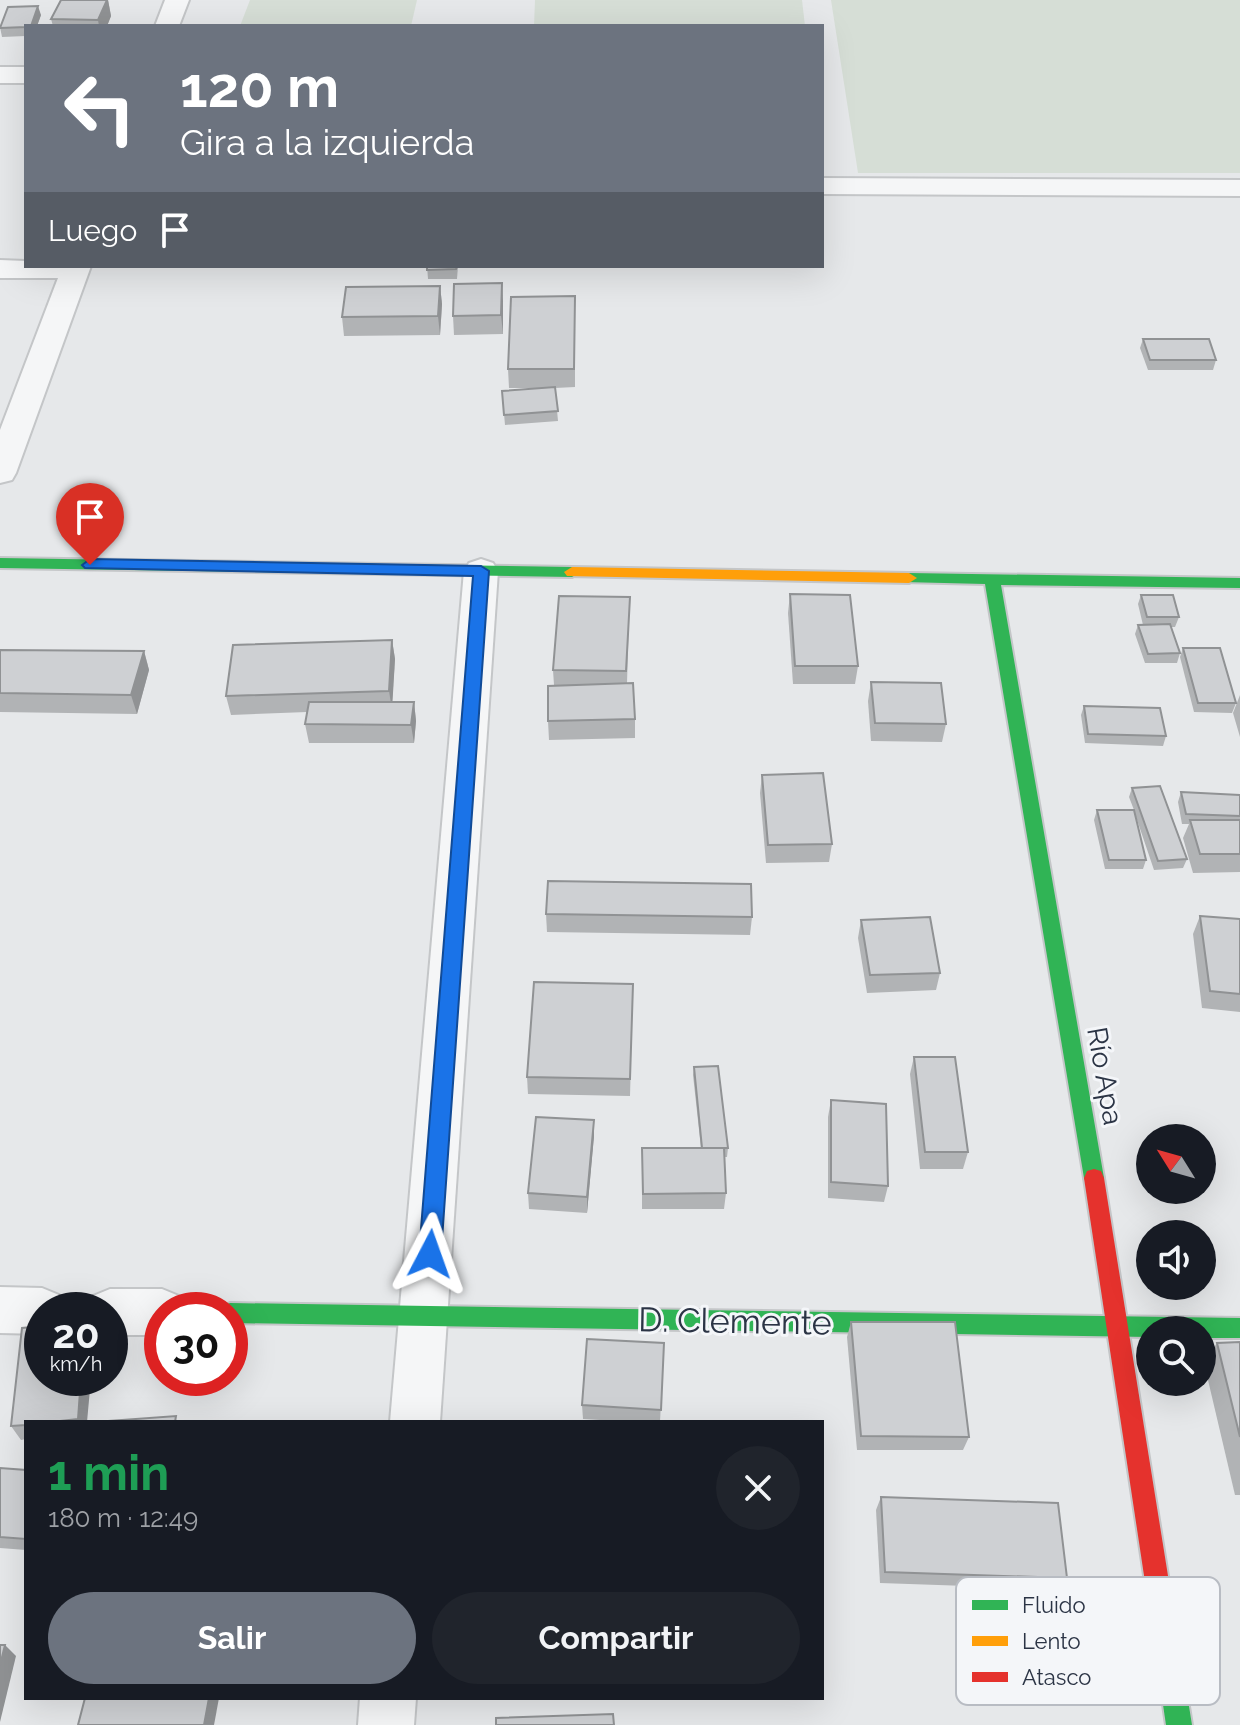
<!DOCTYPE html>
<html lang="es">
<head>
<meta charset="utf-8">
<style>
	body { margin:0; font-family:Raleway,sans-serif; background:#20242c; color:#f1f3f6; height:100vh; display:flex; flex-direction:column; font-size:30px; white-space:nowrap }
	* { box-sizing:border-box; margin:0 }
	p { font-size:26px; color:#9ea1a6 }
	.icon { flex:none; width:44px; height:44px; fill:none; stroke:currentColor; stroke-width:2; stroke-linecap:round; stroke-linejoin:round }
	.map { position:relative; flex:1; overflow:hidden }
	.panel { position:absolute; left:24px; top:1420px; width:800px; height:280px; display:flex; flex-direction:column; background:#171b24; border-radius:0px; box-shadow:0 8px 32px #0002 }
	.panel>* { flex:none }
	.guide { position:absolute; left:24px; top:24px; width:800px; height:244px; border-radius:0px; box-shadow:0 8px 32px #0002; background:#6c737f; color:#fff; overflow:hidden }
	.needle { width:52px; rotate:307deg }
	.controls { position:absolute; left:1136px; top:1124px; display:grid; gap:16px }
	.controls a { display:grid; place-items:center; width:80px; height:80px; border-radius:50%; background:#171b24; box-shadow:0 8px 32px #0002; font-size:40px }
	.speed { position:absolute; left:24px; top:1292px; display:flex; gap:16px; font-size:40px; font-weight:700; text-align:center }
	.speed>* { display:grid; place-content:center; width:104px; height:104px; border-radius:50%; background:#171b24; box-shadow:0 8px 32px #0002; line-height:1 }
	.speed small { font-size:20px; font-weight:400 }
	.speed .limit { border:12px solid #d22; background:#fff; color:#111 }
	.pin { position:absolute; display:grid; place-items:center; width:68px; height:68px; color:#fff; margin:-82px -34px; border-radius:50% 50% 50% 0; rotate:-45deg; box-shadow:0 0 8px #0007 }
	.pin .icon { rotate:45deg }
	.me { position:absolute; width:88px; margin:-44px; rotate:4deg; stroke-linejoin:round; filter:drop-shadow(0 0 6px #0008) }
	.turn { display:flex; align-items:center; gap:28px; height:168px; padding:0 24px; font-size:36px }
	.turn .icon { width:104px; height:104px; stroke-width:2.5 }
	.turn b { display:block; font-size:56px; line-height:68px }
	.then { display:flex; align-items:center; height:76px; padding:0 24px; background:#0003; gap:16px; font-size:30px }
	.round { display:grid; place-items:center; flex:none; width:84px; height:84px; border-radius:42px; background:#20242c }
	.overview { display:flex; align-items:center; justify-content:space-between; height:136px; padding:0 24px }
	h1 { font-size:48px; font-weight:700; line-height:60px; color:#1e9e55 }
	.action { display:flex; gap:16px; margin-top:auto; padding:16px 24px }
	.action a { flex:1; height:92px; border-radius:48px; background:#6c737f; color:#fff; font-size:32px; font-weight:700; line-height:92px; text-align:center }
	.action a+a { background:#20242c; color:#f1f3f6 }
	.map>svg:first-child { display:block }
	.green { fill:#d6ded6 }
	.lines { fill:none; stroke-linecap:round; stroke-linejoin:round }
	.street-casing { stroke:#c4c6c8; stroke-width:4 }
	.fast-casing { stroke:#c4c6c8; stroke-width:4 }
	.slow-casing { stroke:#c4c6c8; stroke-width:4 }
	.jam-casing { stroke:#c4c6c8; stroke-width:4 }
	.street { fill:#f5f6f7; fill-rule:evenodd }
	.fast { fill:#30b455; fill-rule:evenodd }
	.slow { fill:#ff9f0a; fill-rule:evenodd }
	.jam { fill:#e5322d; fill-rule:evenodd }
	.wall { fill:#b1b3b5 }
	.shaded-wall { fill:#909294 }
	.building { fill:#ced0d3; stroke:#909294; stroke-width:2 }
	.route { fill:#1a73e8; stroke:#114b97; stroke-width:2 }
	.labels { text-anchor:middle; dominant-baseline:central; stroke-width:6; stroke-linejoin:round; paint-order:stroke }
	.street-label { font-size:28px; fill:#2b3445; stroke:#f4f6f9 }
	.near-street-label { font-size:34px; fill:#2b3445; stroke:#f4f6f9 }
	.key { fill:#f4f6f9; stroke:#b8bcc3; stroke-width:2 }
	.key-label { font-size:22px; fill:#2b3445 }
</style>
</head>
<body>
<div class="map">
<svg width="1240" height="1725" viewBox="0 0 1240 1725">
	<rect width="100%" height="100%" fill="#e6e8ea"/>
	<g class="green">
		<path d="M250 0H417L411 26H240Z"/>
		<path d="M535 0H802L805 26H534Z"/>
		<path d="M831 0H1240V173H858Z"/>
	</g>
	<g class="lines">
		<defs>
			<g id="street">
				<path d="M165 0H189L179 26H155Z"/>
				<rect x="0" y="67" width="26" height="16"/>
				<path d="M822 178 1240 180V196L822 194Z"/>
				<path d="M0 260 26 261V266H91L16 473 12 480 0 483V430L58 278H0Z"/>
				<path d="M481 559 493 563 498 571 440 1422H390L464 571 469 563Z"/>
				<path d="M0 1287 42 1288 59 1295 66 1310H42V1334L0 1333Z"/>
				<path d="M110 1289H162L179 1296 185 1310H162V1335H110V1310H87L93 1296Z"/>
				<path d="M360 1698H416L414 1725H358Z"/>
			</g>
			<g id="fast">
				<path d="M0 558 572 567 580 572 572 577 0 568Z"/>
				<path d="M909 573 1240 578V588L1001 585 1104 1178 1101 1185 1094 1187 1087 1185 1084 1178 985 584 903 582 901 578 903 574Z"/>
				<path d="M230 1303 1240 1318V1338H1202V1330H1150V1337L230 1323V1310H220L222 1306Z"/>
				<path d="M1157 1570 1166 1573 1169 1582 1192 1725H1166L1145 1582 1148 1573Z"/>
			</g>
			<path id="slow" d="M572 567 909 573 917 578 909 583 567 576 564 572Z"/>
			<path id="jam" d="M1094 1169 1101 1171 1104 1178 1169 1582 1166 1591 1157 1594 1148 1591 1145 1582 1084 1178 1087 1171Z"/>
		</defs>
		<use href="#street" class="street-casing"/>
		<use href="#fast" class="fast-casing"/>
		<use href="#slow" class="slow-casing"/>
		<use href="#jam" class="jam-casing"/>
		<use href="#street" class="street"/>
		<use href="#fast" class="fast"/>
		<use href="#slow" class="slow"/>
		<use href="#jam" class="jam"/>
	</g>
	<g class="wall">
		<path d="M61 0H108L111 16 107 26H53L51 19Z"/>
		<path d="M41 15 37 26H26V36L2 37 0 27Z"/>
		<path d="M427 266H458L457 279H428Z"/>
		<path d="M502 283 503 334 454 335 453 316Z"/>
		<path d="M440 286 442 304 440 335 344 336 342 317Z"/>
		<path d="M575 296V387L555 388 558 421 505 425 502 391 546 388H509L508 369Z"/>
		<path d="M1143 339 1216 360 1213 370H1148L1140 348Z"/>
		<path d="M790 594 858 666 855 684H793L788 613Z"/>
		<path d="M1141 595 1179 617 1175 627H1171L1180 653 1177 663H1145L1135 634 1138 625H1143L1138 604Z"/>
		<path d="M629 616 627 683 635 719V738L549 740 548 721 554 685 553 670Z"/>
		<path d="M392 640 395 659 392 702H414L416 721 414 743H309L305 724 307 712 231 715 226 696Z"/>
		<path d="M1183 648 1236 703 1232 713 1194 712 1180 657Z"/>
		<path d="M0 650 144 651 149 670 137 714 0 712Z"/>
		<path d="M871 682 946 724 942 742 871 741 868 701Z"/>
		<path d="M1240 695V737L1233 713Z"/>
		<path d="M1084 706 1166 736 1163 746 1085 743 1081 715Z"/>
		<path d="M762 775 832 844 829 862 766 863 760 793Z"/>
		<path d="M1132 788 1187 859 1183 868 1154 870 1134 811 1146 860 1143 869H1105L1094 820 1097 810H1134L1129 797Z"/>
		<path d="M1181 792 1240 795V872L1193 873 1183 838 1189 824H1182L1178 802Z"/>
		<path d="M546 914 752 917 750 935 547 932Z"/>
		<path d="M1200 916 1240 919V1012L1202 1008 1193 934Z"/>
		<path d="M861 920 940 973 936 990 867 993 858 938Z"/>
		<path d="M633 984 630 1096 528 1094 527 1077Z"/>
		<path d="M914 1057 968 1152 963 1169H920L910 1074Z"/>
		<path d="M694 1067 728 1148 727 1157H724L726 1193 724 1209H642V1164L701 1148 693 1075Z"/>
		<path d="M831 1100 888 1186 884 1202 828 1198V1117Z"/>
		<path d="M594 1120V1136L587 1213 529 1209 528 1193Z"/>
		<path d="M851 1322 969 1437 963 1450H857L847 1337Z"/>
		<path d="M22 1328 87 1422H26V1439L21 1440 11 1426Z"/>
		<path d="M1240 1342V1495H1235L1204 1363 1217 1343Z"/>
		<path d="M664 1343 660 1422H633L583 1419 582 1405Z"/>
		<path d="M0 1468 26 1470V1550L0 1548Z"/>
		<path d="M881 1497 1067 1578 1059 1589 880 1583 876 1510Z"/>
	</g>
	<g class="shaded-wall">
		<path d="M107 0H108L111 16 107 26H99L98 20Z"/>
		<path d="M38 6 41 15 37 26H31Z"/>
		<path d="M502 283 503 301V334L501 315Z"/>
		<path d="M440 286 442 304 440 335 438 316Z"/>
		<path d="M392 640 395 659 392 710 389 691Z"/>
		<path d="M144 651 149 670 137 714 131 695Z"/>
		<path d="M414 702 416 721 414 743 411 725Z"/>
		<path d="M594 1120V1136L587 1213V1197Z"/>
		<path d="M81 1378H91L87 1422H79L78 1419Z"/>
		<path d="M5 1645 16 1656 0 1722V1665Z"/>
		<path d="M209 1698H219L214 1725H204Z"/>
	</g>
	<g class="building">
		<path d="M61 0H107L98 20 51 19Z"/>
		<path d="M38 6 31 26H26V27L0 28 8 7Z"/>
		<path d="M427 266H457L456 269 427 270Z"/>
		<path d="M502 283 501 315 453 316 454 284Z"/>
		<path d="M440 286 438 316 342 317 346 287Z"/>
		<path d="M575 296 574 369H508L511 297Z"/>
		<path d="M1143 339H1209L1216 360H1150Z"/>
		<path d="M555 387 558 411 504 415 502 391Z"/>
		<path d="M790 594 850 595 858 666H795Z"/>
		<path d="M1141 595H1173L1179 617H1147Z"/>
		<path d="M559 596 630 597 626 671 553 670Z"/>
		<path d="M1170 624 1180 653 1148 654 1138 625Z"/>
		<path d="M392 640 389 691 226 696 233 645Z"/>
		<path d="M1183 648H1220L1236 703H1198Z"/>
		<path d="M0 650 144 651 131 695 0 693Z"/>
		<path d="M871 682 941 683 946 724 875 723Z"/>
		<path d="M633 683 635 719 548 721V686Z"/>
		<path d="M309 702H414L411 725 305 724Z"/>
		<path d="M1084 706 1160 708 1166 736 1088 734Z"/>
		<path d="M823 773 832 844 768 845 762 775Z"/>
		<path d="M1160 786 1187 859 1158 861 1132 788Z"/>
		<path d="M1181 792 1240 795V816L1186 814Z"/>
		<path d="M1097 810H1134L1146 860H1109Z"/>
		<path d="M1190 820H1240V854H1200Z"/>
		<path d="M548 881 751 884 752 917 546 914Z"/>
		<path d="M1200 916 1240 919V994L1210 991Z"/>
		<path d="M930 917 940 973 870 975 861 920Z"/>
		<path d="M534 982 633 984 630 1079 527 1077Z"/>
		<path d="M914 1057H955L968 1152H925Z"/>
		<path d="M718 1066 728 1148H702L694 1067Z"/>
		<path d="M831 1100 886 1104 888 1186 831 1182Z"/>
		<path d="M536 1117 594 1120 587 1197 528 1193Z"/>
		<path d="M642 1148H724L726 1193 643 1194Z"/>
		<path d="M851 1322H955L969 1437 861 1436Z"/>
		<path d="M42 1326V1378H81L78 1419 51 1422H26V1425L11 1426 22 1328Z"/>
		<path d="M587 1339 664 1343 661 1410 582 1405Z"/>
		<path d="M1240 1342V1437L1217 1343Z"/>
		<path d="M176 1416 175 1422H109V1421Z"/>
		<path d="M0 1468 26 1470V1539L0 1537Z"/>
		<path d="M881 1497 1058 1503 1067 1578 885 1572Z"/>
		<path d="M0 1645H5L0 1665Z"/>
		<path d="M85 1698H209L204 1725H78Z"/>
		<path d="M613 1714 614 1725H496V1718Z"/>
	</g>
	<path class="route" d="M90 559 481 566 489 571 441 1254 438 1261 430 1264 423 1261 419 1254 473 576 85 568 82 565Z"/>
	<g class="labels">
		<g class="street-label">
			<text transform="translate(1105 1076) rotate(80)">Río Apa</text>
		</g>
		<g class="near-street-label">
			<text transform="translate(735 1321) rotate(1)">D. Clemente</text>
		</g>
	</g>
	<rect x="956" y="1577" width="264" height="128" rx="12" class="key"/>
	<rect x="972" y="1600" width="36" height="10" fill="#30b455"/>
	<rect x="972" y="1636" width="36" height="10" fill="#ff9f0a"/>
	<rect x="972" y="1672" width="36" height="10" fill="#e5322d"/>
	<g class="key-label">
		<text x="1022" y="1613">Fluido</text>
		<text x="1022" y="1649">Lento</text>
		<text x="1022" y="1685">Atasco</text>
	</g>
</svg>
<div class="controls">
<a><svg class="needle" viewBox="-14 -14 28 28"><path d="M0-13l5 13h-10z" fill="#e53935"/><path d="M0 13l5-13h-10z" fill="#9ea1a6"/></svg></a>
<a><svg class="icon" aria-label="sound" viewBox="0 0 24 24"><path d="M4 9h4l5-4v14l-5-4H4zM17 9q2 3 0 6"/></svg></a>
<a><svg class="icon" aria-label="search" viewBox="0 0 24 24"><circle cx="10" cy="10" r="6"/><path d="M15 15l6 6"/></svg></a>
</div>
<div class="speed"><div>20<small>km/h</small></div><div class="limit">30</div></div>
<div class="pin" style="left:90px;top:565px;background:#d93025"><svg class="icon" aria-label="arrive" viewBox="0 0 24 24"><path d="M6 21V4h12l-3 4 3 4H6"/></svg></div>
<svg class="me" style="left:430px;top:1254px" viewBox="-20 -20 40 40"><path d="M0-17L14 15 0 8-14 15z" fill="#1a73e8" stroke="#fff" stroke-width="4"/></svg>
<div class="guide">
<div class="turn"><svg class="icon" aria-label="left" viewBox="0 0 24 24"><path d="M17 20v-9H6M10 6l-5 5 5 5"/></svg><div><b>120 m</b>Gira a la izquierda</div></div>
<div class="then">Luego<svg class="icon" aria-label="arrive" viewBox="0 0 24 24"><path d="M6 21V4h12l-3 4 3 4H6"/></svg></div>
</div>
<section class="panel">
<div class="overview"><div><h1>1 min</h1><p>180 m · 12:49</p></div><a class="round"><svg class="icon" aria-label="close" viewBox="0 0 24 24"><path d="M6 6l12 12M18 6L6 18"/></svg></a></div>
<div class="action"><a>Salir</a><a>Compartir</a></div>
</section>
</div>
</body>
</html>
